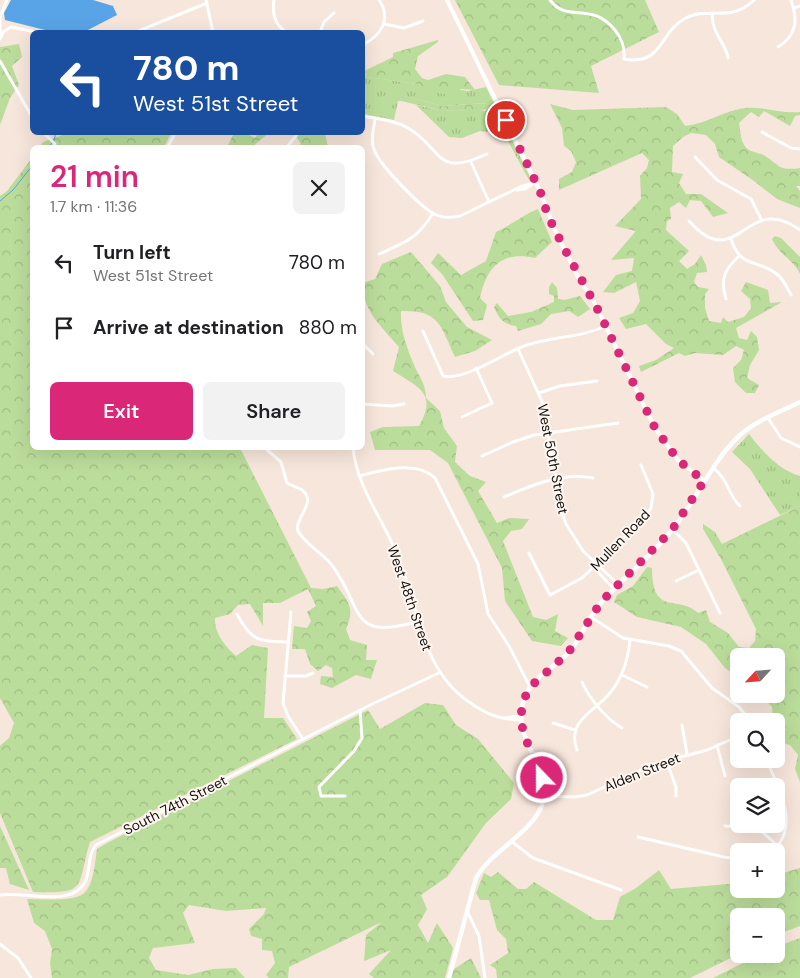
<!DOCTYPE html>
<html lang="en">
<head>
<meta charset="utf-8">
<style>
	body { margin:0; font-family:"DM Sans",sans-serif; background:#f2f2f2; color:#202124; height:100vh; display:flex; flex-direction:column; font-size:19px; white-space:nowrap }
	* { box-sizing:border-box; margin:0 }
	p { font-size:16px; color:#757577 }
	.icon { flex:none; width:28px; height:28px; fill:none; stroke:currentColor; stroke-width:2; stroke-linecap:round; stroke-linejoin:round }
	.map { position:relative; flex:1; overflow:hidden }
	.side { position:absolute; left:30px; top:145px; width:335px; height:305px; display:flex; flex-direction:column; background:#fff; border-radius:8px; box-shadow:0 5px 20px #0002 }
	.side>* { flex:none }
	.top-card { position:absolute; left:30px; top:30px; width:335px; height:105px; border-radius:8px; box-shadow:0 5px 20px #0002; background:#1a4fa0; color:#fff; overflow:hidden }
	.needle { width:32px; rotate:244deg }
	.tools { position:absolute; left:730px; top:648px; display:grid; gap:10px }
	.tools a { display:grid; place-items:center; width:55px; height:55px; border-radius:8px; background:#fff; box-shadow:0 5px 20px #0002; font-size:25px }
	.pin { position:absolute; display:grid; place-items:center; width:42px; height:42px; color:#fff; margin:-21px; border:2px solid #fff; border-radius:50%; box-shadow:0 1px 5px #0007 }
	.me { position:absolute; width:55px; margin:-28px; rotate:338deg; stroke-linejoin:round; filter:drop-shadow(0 0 4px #0008) }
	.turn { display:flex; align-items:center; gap:18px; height:105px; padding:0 20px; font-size:22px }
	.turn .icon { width:65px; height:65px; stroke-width:2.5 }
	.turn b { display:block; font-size:35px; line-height:42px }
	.round { display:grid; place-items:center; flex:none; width:52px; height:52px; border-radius:8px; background:#f2f2f2 }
	.summary { display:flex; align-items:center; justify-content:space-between; height:85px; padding:0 20px }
	h1 { font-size:30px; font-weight:600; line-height:38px; color:#db2777 }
	.primary-button { display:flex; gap:10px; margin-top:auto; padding:10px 20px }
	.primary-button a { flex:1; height:58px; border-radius:8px; background:#db2777; color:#fff; font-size:20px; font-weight:600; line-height:58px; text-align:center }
	.primary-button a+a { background:#f2f2f2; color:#202124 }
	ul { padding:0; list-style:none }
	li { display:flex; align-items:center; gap:15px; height:65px; padding:0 20px }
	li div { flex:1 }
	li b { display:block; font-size:19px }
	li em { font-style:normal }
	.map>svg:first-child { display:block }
	.grass { fill:url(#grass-tufts) }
	.forest { fill:url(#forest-crowns) }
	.water { fill:#59a4e6 }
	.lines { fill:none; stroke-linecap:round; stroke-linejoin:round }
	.stream { stroke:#59a4e6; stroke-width:1 }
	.minor { stroke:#fff; stroke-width:3 }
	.tertiary { stroke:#fff; stroke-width:4 }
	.secondary { stroke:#fff; stroke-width:4.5 }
	.route { stroke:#db2777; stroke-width:9; stroke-dasharray:0 16.2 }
	.labels { text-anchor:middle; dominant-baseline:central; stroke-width:4; stroke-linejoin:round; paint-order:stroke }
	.street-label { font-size:14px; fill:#140f0b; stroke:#fdf6f1 }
</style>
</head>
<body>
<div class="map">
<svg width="800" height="978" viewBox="0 0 800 978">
	<defs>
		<pattern id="grass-tufts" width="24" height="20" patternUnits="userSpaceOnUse" patternTransform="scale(1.25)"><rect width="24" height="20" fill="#bbdd9b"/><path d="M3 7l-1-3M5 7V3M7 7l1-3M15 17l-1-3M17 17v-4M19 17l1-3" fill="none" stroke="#a0bc84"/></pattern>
		<pattern id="forest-crowns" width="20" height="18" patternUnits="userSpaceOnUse" patternTransform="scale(1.25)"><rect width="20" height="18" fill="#bbdd9b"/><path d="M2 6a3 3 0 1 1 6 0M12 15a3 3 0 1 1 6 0" fill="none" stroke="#a0bc84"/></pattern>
	</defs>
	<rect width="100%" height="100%" fill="#f7e6db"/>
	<g class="grass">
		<path d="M363 71 367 77 468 91 486 87 530 177 529 180 504 134 496 130 488 132 480 131 462 138 449 137 416 105 440 110 485 111 489 107 487 103 443 106 403 96 401 101H398L394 120 363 114Z"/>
		<path d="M749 434C762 451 779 470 800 476V506L780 515 750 469 732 452Z"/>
	</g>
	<g class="forest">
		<path d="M455 0H645L659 32 591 66 599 93 499 85Z"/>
		<path d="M438 40V42L418 56 415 69 422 78 428 80 446 74 465 77 475 90 461 89 452 95 423 91 417 84 367 77 364 71 393 57V53Z"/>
		<path d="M19 44 22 57 12 66 19 85 10 98 0 125V47Z"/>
		<path d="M403 96 443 106 488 103 490 107 473 115 467 111 440 110 401 101Z"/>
		<path d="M550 104 573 110 666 107 677 114 685 126C706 124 723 111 745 108 764 106 782 114 800 112V115L795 116 790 126 764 111 759 117 751 112 739 123C741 133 740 146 751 151 755 153 761 153 765 156 781 166 778 171 800 168V186H796L800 191V208L777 199 754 181 719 157 715 144 706 135 691 133 683 137 673 146 672 172 683 174 679 183 686 194H701L728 213 713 217 701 201 690 200 686 208 679 202 670 208 671 219 667 221 666 230 689 251 679 261 687 269 695 264 701 255 706 265 707 272 697 273 694 282 698 287 709 289 705 294V308L709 321 721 323 723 317 728 322 744 317 751 308 750 299 741 291 746 282 768 290 770 303 782 302 736 328 739 338 747 340 751 331 757 337 759 350 750 365 747 378 759 385 755 393H746L735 382 733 368 741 360 744 350 736 346 723 355 695 353 685 356 679 353 641 372 639 366 656 360 674 348 666 344 646 324 626 329 619 318 633 313 640 301 636 282 614 293 603 292 616 275 632 271 634 258 611 260 636 231 615 226 641 199 640 176 647 168 649 160 642 153 559 190V179L572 172 576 162 571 151 564 146 562 128Z"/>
		<path d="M68 133H171L164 147 39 148 43 142Z"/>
		<path d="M234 133H245L255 138 258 133H269L252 147H224L228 145Z"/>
		<path d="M294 133H325L328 147H298L301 144Z"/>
		<path d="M32 158V448H240L311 588 323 589 337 586C349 603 355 608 346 629L350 640 367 645 366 660H377L371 679 356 675 332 688 320 684 321 676 333 677 332 668 326 665 318 671 310 664 305 649H292L294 626 307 628 311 621 307 612 316 606 308 589 280 603H263V626L250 604 238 605 230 614 215 618C214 633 225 646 236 656L252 645 268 648 264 718H283L297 739 90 842C76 888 89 894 33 892L0 813V746L9 738 14 723 0 698V196L7 191Z"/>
		<path d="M538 209 552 242 535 258C502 251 487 266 480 298L487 305 483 320 473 321 442 274 431 263 438 253 461 275 486 261 496 232C511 225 523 215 538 209Z"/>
		<path d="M775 236 781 238 800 257V274C795 261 779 255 772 239Z"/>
		<path d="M411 252 440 286 446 302 467 327 492 340 475 351 455 357C440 325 440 310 401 311 400 330 407 348 414 365 419 377 426 384 426 398L440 411 444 428 457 446 455 462 470 476 486 482 478 491 497 523 509 518 529 519 522 529 511 531 503 541 533 617 546 620 558 614 555 631 568 638 561 646 532 641 505 601 502 568 448 463 430 450H375L370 432 383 427 419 426C438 393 418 387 393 371L399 347C382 327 362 311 363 283L375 279 382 264Z"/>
		<path d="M552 282 557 288 558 299 564 300 580 296 590 309 578 317 569 311 551 314 541 324 518 331 516 326C503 324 499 319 494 307L497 303 508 316 531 312 554 302V296L549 294V287Z"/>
		<path d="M800 506V782L795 769 798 755 790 745 780 742 776 721 773 720 772 707 760 694H776V656H739V678L725 668 706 644 681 627 637 617 614 602 617 595 633 586 647 567 652 568C652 618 679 594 698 613L706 610 710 622 728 633 739 647 749 648 755 641 756 629 722 561 703 529V524L715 532 722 544Z"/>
		<path d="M425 703 443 705 456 725 478 739 514 783 511 799 486 823 447 877 421 895 427 909 418 925 428 943 437 923 453 948 445 978H374L369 974 391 950 364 961 366 935 382 922 289 967 288 978H269L266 975 275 963 272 951 262 950V939L251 936 249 929 264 914 266 908 226 911 189 905 183 913 195 943 153 948 149 958 156 970 188 975 213 969 236 968 245 978H52L50 963 52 949 45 931 34 923 27 899C40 899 72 902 83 894 94 886 95 861 97 849L107 843 368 710 380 729Z"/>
		<path d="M0 826 29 890 10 884 6 868H0Z"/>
		<path d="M800 868V926L776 935V916H739V954L690 978H497L496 969 490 965 508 953 506 939 497 930 489 900H480L476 893 484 873 491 877 498 872 518 889H526L534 882 596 920H613L620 897 636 888 659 870 671 889 739 883V889H776V875Z"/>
		<path d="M800 938V978H713L761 954H776V947Z"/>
		<path d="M471 958 481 978H449L451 971Z"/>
	</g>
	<path class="water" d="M11 0H93L113 6 117 15 84 32H53L5 20 4 13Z"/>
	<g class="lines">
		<g class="stream">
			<path d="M54 141 56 132"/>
			<path d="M48 148 52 143"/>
			<path d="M0 201 13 190 32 166"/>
		</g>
		<g class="minor">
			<path d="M206 0 213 32"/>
			<path d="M274 0C272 13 275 25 286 32"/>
			<path d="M550 0C568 24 590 0 615 30 622 39 625 47 624 59 663 66 659 33 684 19 708 5 730 24 754 0"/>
			<path d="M794 8 800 6"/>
			<path d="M712 15C713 36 725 41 728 58"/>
			<path d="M0 17 7 0"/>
			<path d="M0 18V39"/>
			<path d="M384 24 404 28 423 21"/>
			<path d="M136 32 207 3"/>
			<path d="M320 32 324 22 334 13"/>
			<path d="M1 37 3 32 11 27 36 32"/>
			<path d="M362 45C381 36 392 19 379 0"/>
			<path d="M778 47C797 35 798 20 791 0"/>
			<path d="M0 61 32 117"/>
			<path d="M362 116C378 119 394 120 408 128 445 150 434 178 487 154"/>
			<path d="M375 119C374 129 370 139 374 149 378 164 420 206 434 214 442 218 451 218 460 216L520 187 536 182"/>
			<path d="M43 132 55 144 52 148"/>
			<path d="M762 132 791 148 800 149"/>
			<path d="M167 148 176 132"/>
			<path d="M286 148 299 132"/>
			<path d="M695 157 717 180 751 199 761 219"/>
			<path d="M471 162 489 202"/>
			<path d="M517 190 525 189 536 182"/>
			<path d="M689 221C738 276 745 190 800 230"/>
			<path d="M731 239C741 270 758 258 778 275 784 280 787 288 791 295"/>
			<path d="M379 254C406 242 417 239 433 213"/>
			<path d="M726 299C720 280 724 270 739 256"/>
			<path d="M423 331 443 376C463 381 500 356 519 348 547 336 578 339 606 326"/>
			<path d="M362 343 373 354"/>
			<path d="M518 349 544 406 559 505 566 524 583 551 618 584"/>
			<path d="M539 393 560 386 597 381"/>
			<path d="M362 404 392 406 404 404"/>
			<path d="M462 417 492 403 476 368"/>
			<path d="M768 418 781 438 800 447"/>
			<path d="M265 448 281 462 287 483C292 486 298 487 302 490 318 503 294 517 298 531 305 544 321 552 331 564 364 606 347 643 419 621"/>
			<path d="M353 448C357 487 381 516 396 552 419 604 419 668 469 702 486 714 500 720 521 720"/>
			<path d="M482 456 513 442 534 435 618 423"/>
			<path d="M713 468C728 478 728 495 740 506"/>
			<path d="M359 476C381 470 417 460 435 478L478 564 488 614 509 646 530 687"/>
			<path d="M504 497C532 485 563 472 593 478"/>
			<path d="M673 530 686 543 720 613"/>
			<path d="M529 553 550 595 582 578 647 515 651 508 653 494 641 465"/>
			<path d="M596 566 597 571 614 589"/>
			<path d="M676 581 699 570"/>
			<path d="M291 612 283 703 288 716 303 739"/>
			<path d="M237 614C251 641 258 641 287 642"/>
			<path d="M591 617 623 638 669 646 681 651 712 688 739 707 750 721"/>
			<path d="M622 675 647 687"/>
			<path d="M285 676H306L313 673"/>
			<path d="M582 682C589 698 606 719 622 728"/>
			<path d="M504 718 521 716"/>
			<path d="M553 723 575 730"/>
			<path d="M682 725 687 754"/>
			<path d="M717 745 725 776"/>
			<path d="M577 750C566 721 594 712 609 694 623 678 628 660 630 640"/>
			<path d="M766 759C779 788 800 826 773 851"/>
			<path d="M666 760 676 787V796"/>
			<path d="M345 796H321L319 787 354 751 362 738 360 710"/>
			<path d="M544 796 575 797 587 795 655 764 707 750 739 736"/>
			<path d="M725 826 758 828 779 847"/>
			<path d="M638 837 724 857 739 859"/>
			<path d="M511 841 533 858 621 890"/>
			<path d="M0 895C24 891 72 908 85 882 91 871 87 855 96 845L370 705 439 673"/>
			<path d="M467 911 479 936 485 978"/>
			<path d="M0 944 18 958 31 978"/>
		</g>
		<path class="tertiary" d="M447 0 540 191 557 235 578 277 594 302 655 428 678 460 704 481"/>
		<path class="secondary" d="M449 978 476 878C491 851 532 833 542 805 555 766 508 741 525 696 533 676 556 667 570 651 582 636 588 618 601 603 623 577 651 557 672 530 697 500 711 462 740 435 757 420 780 412 800 402"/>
	</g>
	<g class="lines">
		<path class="route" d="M506 120 540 191 548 216 564 248 596 306 655 428 678 460 704 481 672 530 601 602 568 653 530 687C509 724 531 744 542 778"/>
	</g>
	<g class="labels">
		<g class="street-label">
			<text transform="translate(553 459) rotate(79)">West 50th Street</text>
			<text transform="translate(620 540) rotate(-46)">Mullen Road</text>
			<text transform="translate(410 598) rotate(71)">West 48th Street</text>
			<text transform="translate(642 772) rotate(-22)">Alden Street</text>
			<text transform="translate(175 805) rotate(-27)">South 74th Street</text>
		</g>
	</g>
</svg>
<div class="tools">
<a><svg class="needle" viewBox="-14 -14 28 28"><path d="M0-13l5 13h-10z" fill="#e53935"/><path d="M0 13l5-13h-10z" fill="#757577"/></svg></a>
<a><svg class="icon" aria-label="search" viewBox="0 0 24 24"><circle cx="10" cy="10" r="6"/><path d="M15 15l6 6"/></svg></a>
<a><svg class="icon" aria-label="layers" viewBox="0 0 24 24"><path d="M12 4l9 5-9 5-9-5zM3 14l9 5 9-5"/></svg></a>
<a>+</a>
<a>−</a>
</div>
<div class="pin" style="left:506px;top:120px;background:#d93025"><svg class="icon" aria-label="arrive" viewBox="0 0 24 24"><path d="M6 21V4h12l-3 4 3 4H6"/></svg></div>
<svg class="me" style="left:542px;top:778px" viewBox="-20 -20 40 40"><circle r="17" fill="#db2777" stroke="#fff" stroke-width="3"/><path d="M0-11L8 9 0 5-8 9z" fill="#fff"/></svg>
<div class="top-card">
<div class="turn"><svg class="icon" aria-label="left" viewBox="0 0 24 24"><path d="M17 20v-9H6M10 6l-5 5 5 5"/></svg><div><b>780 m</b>West 51st Street</div></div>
</div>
<section class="side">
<div class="summary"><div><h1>21 min</h1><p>1.7 km · 11:36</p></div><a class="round"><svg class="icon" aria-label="close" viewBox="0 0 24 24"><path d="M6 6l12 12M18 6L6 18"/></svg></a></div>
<ul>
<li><svg class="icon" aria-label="left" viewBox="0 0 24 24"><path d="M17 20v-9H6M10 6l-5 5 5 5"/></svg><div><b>Turn left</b><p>West 51st Street</p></div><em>780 m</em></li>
<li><svg class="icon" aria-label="arrive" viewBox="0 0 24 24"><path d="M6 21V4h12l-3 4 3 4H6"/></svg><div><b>Arrive at destination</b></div><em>880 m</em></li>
</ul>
<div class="primary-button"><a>Exit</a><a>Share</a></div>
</section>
</div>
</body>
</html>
